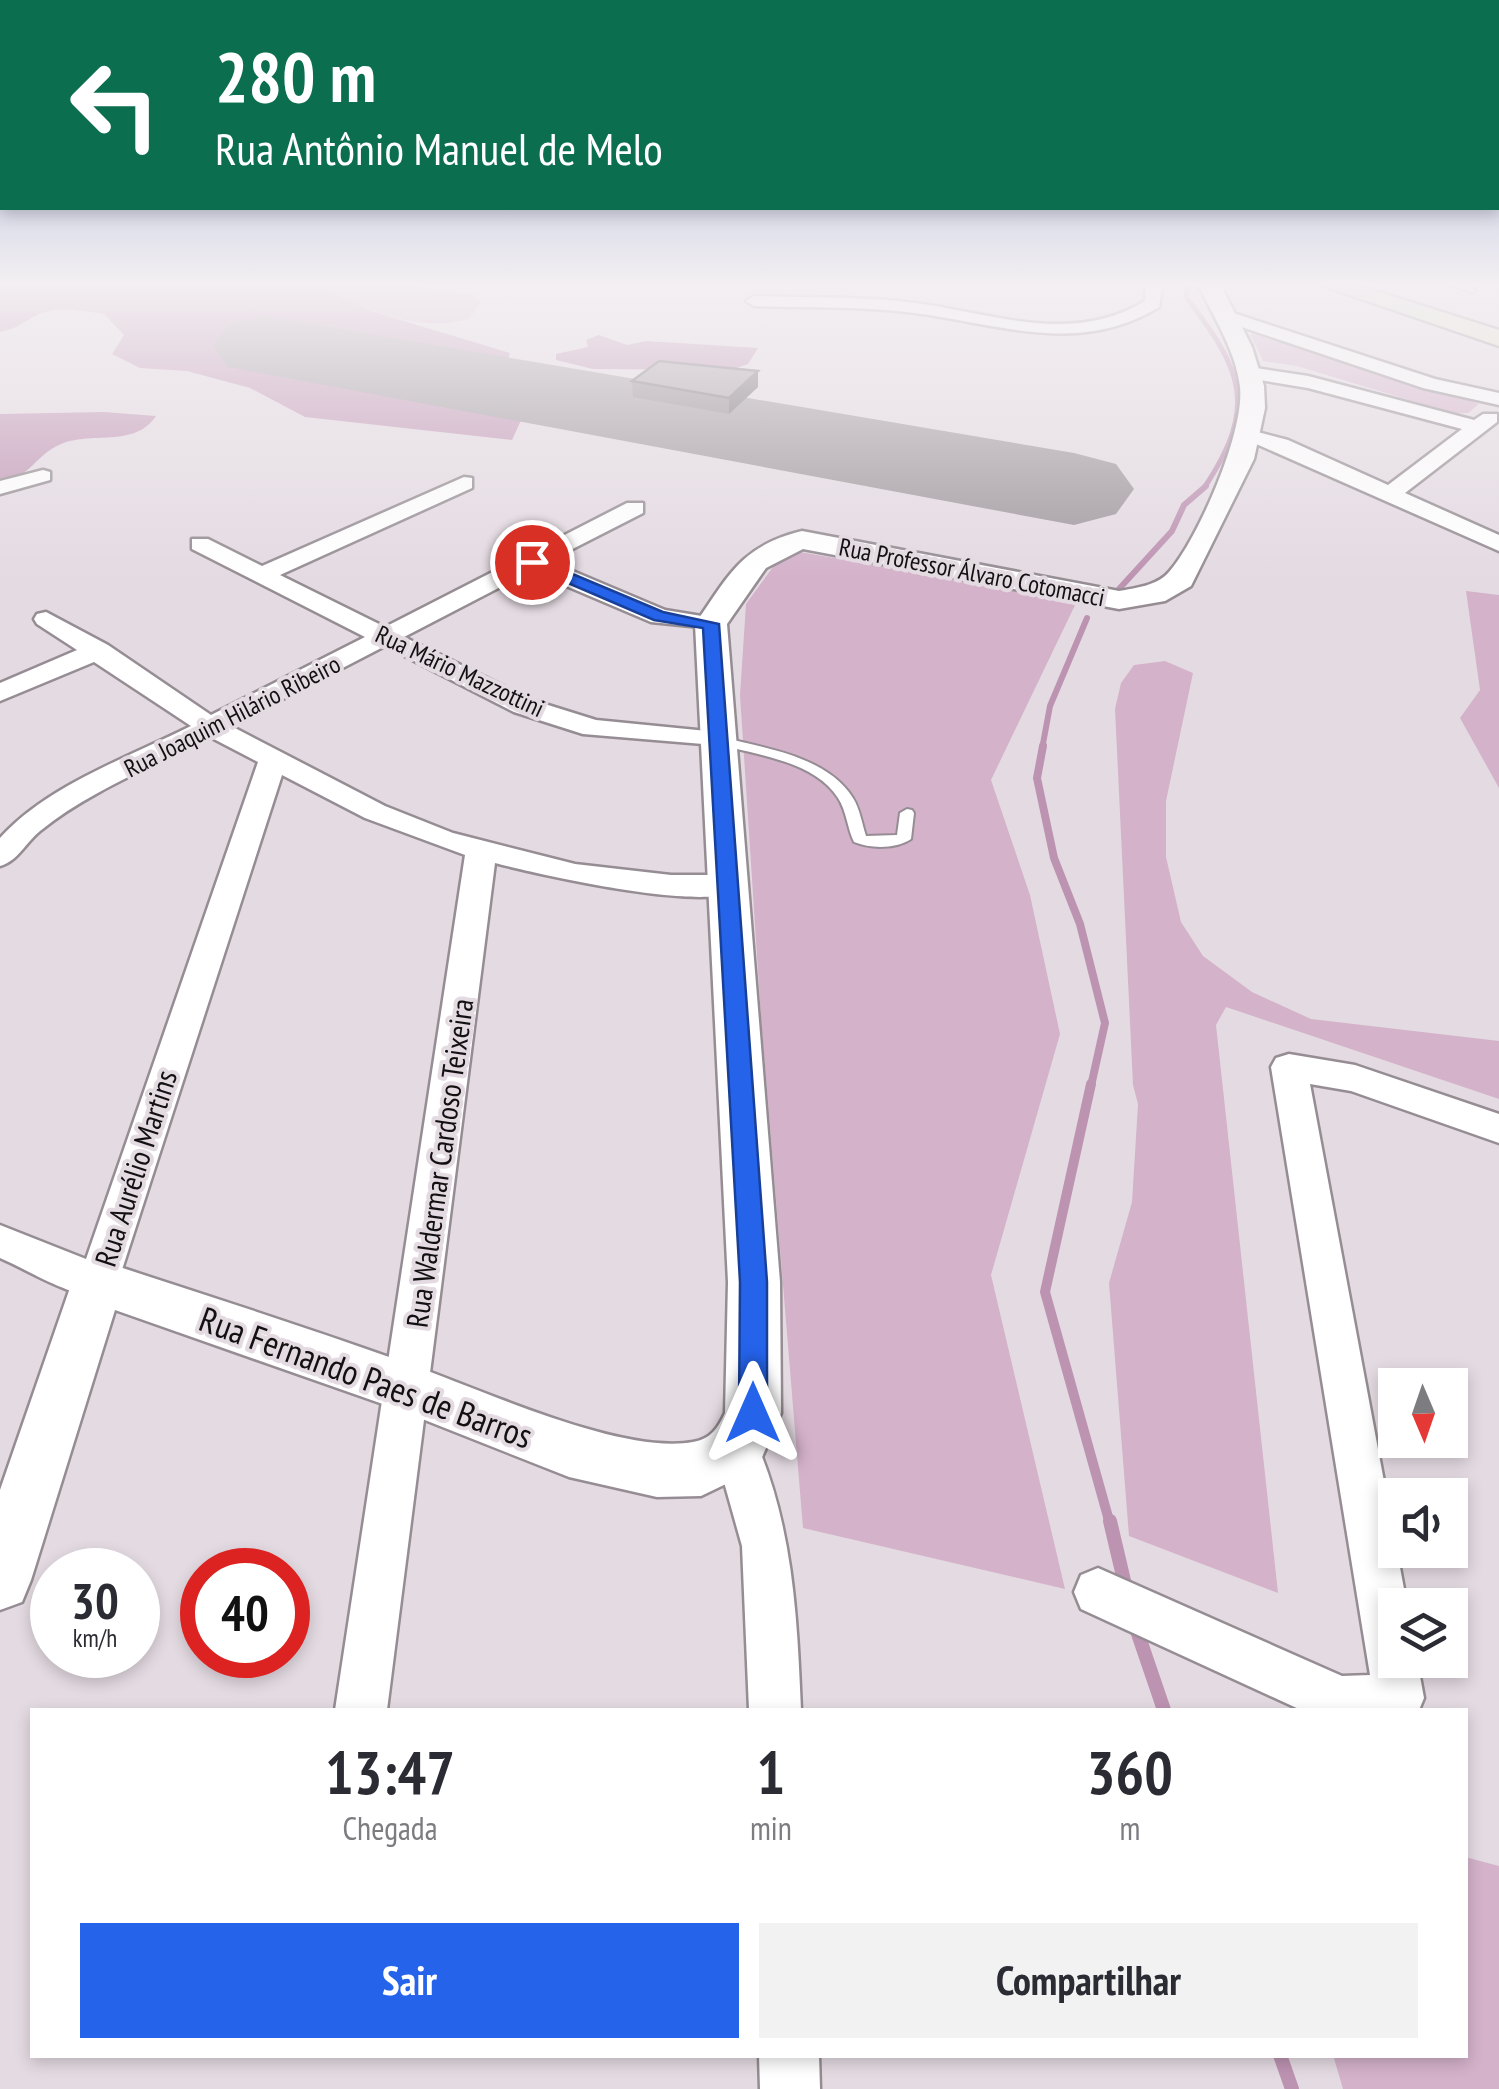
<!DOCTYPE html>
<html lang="pt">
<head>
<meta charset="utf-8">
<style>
	body { margin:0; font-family:"PT Sans Narrow",sans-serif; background:#f2f2f3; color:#2b2b33; height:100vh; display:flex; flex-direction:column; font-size:38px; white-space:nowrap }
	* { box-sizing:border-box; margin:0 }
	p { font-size:32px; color:#7c7c81 }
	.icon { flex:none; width:55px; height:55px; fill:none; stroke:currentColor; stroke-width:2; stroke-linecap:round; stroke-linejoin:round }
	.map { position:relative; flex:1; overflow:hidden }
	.details { position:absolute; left:30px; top:1708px; width:1438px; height:350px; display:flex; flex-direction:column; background:#fff; border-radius:0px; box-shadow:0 5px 15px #0003 }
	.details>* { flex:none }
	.banner { position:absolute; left:0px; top:0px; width:1500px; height:210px; box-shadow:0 5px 15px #0003; background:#0b6e4f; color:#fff; overflow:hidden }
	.needle { width:65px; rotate:178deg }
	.controls { position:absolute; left:1378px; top:1368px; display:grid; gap:20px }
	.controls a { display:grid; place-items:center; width:90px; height:90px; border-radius:0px; background:#fff; box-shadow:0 5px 15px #0003; font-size:50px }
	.speed { position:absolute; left:30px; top:1548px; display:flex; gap:20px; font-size:50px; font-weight:700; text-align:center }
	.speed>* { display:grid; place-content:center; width:130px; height:130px; border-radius:50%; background:#fff; box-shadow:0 5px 15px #0003; line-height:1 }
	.speed small { font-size:25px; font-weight:400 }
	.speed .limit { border:15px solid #d22; background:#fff; color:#111 }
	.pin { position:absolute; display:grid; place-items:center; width:85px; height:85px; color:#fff; margin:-42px; border:5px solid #fff; border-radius:50%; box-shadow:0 2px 10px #0007 }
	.me { position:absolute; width:110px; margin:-55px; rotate:0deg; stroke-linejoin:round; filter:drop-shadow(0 0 8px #0008) }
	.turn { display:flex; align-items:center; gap:35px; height:210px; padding:0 50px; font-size:45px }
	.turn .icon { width:130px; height:130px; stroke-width:2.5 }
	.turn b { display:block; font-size:70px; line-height:85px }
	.eta { display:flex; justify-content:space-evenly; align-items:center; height:170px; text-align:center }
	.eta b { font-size:60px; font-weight:700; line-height:70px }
	.action { display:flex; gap:20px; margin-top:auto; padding:20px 50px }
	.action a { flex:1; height:115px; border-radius:0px; background:#2563eb; color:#fff; font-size:40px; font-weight:700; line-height:115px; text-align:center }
	.action a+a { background:#f2f2f3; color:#2b2b33 }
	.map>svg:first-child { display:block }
	.green { fill:#d4b2ca }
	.forest { fill:#c298b6 }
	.water { fill:#bd93b2 }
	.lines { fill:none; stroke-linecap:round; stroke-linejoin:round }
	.stream-far4 { stroke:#bd93b2; stroke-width:5 }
	.stream-far3 { stroke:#bd93b2; stroke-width:6 }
	.stream-far2 { stroke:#bd93b2; stroke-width:8 }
	.stream-far1 { stroke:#bd93b2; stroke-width:10 }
	.stream { stroke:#bd93b2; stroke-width:14 }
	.runway { fill:#a19aa0; fill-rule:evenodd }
	.service-casing { stroke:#958d93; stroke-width:4 }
	.minor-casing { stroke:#958d93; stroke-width:5 }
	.tertiary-casing { stroke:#958d93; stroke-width:5 }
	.secondary-casing { stroke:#958d93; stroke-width:5 }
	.service { fill:#fff; fill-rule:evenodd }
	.minor { fill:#fff; fill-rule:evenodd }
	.tertiary { fill:#fff; fill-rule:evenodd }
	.secondary { fill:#e2e5cc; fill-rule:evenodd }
	.wall { fill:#90888d }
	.shaded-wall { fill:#756f73 }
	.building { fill:#a79ea4; stroke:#756f73; stroke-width:2.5 }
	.route { fill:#2563eb; stroke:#184099; stroke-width:2.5 }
	.labels { text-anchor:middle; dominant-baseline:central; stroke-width:8; stroke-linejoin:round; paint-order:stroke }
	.far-street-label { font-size:25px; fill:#131012; stroke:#e4dbe2 }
	.street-label { font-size:30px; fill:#131012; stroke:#e4dbe2 }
	.near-street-label { font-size:35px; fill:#131012; stroke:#e4dbe2 }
</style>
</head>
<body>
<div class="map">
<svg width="1499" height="2089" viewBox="0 0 1499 2089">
	<rect width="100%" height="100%" fill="#e4dbe2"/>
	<g class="green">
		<path d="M316 286H409L473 295 481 302 469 319C414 333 365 309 316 286Z"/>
		<path d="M1250 334 1266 335 1479 404 1468 413H1452L1297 366 1263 361Z"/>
		<path d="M800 552 1077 601 991 780 1030 895 1060 1034 991 1275 1065 1589 803 1528 761 1017 740 695 746 604 775 564Z"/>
		<path d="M1466 591 1499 595V788L1460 718 1480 690Z"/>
		<path d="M1165 661 1193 673 1166 801V857L1181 922 1203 956 1252 992 1311 1019 1499 1041V1099L1226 1007 1216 1025 1278 1593 1129 1536 1109 1283 1132 1202 1138 1104 1133 1085 1115 709 1121 683 1134 665Z"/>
		<path d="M1465 1857 1499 1866V2089H1343L1333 2055H1465Z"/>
	</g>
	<g class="forest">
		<path d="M0 286H316L374 312 510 353 505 371C450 369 300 319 260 350L453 381 528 405 512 440 305 417 250 388 187 371 140 368 112 354 124 335 104 314C83 311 57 305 37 315 23 322 17 329 0 332Z"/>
		<path d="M104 412 156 416C134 449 90 430 59 445 36 455 33 474 0 485V414Z"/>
	</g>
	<path class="water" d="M599 335 627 345 646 341 758 348 748 364 731 370 593 369 556 360V354L588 347 586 340Z"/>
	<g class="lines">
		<path class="stream-far4" d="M1187 286 1186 297C1242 370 1259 405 1204 488"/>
		<g class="stream-far3">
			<path d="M1119 589 1172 531 1184 505 1206 486"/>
			<path d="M1042 749 1050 706 1087 618"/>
		</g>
		<path class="stream-far2" d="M1043 746 1037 778 1054 858 1080 924 1105 1023 1091 1086"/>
		<path class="stream-far1" d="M1091 1084 1045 1292 1110 1524"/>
		<g class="stream">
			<path d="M1110 1521 1126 1589"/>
			<path d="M1136 1628 1164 1710"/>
			<path d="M1280 2055 1292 2089"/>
		</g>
		<path class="runway" d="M263 316 1074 453 1116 464 1134 489 1116 514 1074 525 228 367 213 346 228 325Z"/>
		<defs>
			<g id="service">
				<path d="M1451 286H1466L1476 290 1472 292Z"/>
				<path d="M717 736C762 748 826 755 853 798 860 809 862 824 866 836L897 835 900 813 907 809 912 810 914 813 911 839C896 849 871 849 854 842 847 828 847 812 838 798 814 760 752 754 712 743L710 740Z"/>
			</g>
			<g id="minor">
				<path d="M1146 286H1162L1159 307C1079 356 1000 324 915 313 861 306 807 308 754 306L746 301 754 296C807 298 861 296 915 303 993 313 1071 346 1145 301Z"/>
				<path d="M1224 310 1435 379 1499 393V405L1423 388 1218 319 1215 315Z"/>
				<path d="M1249 367 1308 376 1474 420 1483 414H1497V422L1405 493 1499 535V551L1236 435 1246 429 1288 440 1388 485 1462 429 1308 388 1242 377V369Z"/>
				<path d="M43 470 50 472V480L0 494V481Z"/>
				<path d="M464 477 472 478V488L280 575 385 627 627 503H643V513L549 561 665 610 720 619 723 624 720 629 651 622 531 571 404 637 532 700 596 720 717 732 727 734 731 740 727 746 583 734 514 712 385 646 231 726 385 806 453 833 575 864 671 875H730L746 885C724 918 533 873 495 863L387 1710H335L465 855 365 818 282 775 118 1282 112 1294C81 1305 31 1271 0 1258V1225L86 1259 258 762 210 737C154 766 89 791 40 831 26 842 18 861 0 866V838C48 785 127 758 191 726L94 662 0 701V683L77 650 37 624 34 619 37 614 46 612 108 645 211 715 365 637 192 549V539H208L262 566Z"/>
				<path d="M1289 1054 1355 1065 1499 1114V1143L1351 1091 1310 1084 1407 1605H1395V1660H1417L1424 1698 1419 1710H1301L1081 1609 1074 1592 1081 1575 1098 1568 1342 1676 1370 1675 1271 1067 1276 1058Z"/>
				<path d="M737 1429 753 1435C793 1524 797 1614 801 1710H749L742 1546 715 1450 721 1435Z"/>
				<path d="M759 2055H819L820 2089H760Z"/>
			</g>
			<path id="tertiary" d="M1199 286H1221L1252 347 1264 386 1265 408 1254 459 1191 586 1165 601 1119 609 803 549 766 568 727 624 780 1282 781 1413 757 1469 701 1496 657 1497 569 1477 397 1409 115 1310 31 1580 22 1602 0 1610V1490L72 1282 79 1266 98 1260C202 1294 306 1327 409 1364 480 1389 621 1455 693 1442 711 1439 718 1428 725 1413L728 1282 695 624C729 575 741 546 802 531L1119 591C1135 588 1157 586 1169 572 1198 539 1245 431 1240 387 1236 351 1214 318 1199 286Z"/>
			<path id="secondary" d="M1323 286H1360L1499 330V346Z"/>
		</defs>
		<use href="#service" class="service-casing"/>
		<use href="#minor" class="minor-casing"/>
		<use href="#tertiary" class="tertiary-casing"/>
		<use href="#secondary" class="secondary-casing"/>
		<use href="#service" class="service"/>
		<use href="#minor" class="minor"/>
		<use href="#tertiary" class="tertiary"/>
		<use href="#secondary" class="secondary"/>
	</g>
	<path class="wall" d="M632 381 758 387 729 414 633 397Z"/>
	<path class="shaded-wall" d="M758 371V387L729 414V398Z"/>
	<path class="building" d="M659 361 758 371 729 398 632 381Z"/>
	<linearGradient id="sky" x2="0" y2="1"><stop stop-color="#97a7d2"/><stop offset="0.49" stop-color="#f3eff2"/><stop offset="1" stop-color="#f3eff2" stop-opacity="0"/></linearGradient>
	<rect width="1499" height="579" fill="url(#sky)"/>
	<path class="route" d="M532 557 663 612 719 624 767 1282V1413L763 1422 753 1426 743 1422 739 1413 740 1282 703 628 654 620 526 565 524 562Z"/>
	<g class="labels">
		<g class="far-street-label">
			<text transform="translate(972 572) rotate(11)">Rua Professor Álvaro Cotomacci</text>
			<text transform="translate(460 671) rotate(25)">Rua Mário Mazzottini</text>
			<text transform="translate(232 716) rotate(-27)">Rua Joaquim Hilário Ribeiro</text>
		</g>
		<g class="street-label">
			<text transform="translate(439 1163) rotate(-82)">Rua Waldermar Cardoso Teixeira</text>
			<text transform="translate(135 1168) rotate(-72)">Rua Aurélio Martins</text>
		</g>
		<g class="near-street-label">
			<text transform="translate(366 1377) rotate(20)">Rua Fernando Paes de Barros</text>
		</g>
	</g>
</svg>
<div class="controls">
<a><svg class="needle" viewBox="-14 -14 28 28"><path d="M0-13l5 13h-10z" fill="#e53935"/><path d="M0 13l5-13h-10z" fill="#7c7c81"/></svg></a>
<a><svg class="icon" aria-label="sound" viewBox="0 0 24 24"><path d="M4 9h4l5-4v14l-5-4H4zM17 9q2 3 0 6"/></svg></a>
<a><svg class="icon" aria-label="layers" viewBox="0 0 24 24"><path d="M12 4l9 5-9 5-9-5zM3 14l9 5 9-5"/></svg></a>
</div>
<div class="speed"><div>30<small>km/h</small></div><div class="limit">40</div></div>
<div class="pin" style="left:532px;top:562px;background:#d93025"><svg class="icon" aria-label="arrive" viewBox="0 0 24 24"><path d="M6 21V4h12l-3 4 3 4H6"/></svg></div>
<svg class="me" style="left:753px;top:1413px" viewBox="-20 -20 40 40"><path d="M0-17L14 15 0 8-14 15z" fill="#2563eb" stroke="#fff" stroke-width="4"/></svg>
<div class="banner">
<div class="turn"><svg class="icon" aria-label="left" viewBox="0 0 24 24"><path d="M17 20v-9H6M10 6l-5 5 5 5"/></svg><div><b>280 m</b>Rua Antônio Manuel de Melo</div></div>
</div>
<section class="details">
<div class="eta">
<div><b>13:47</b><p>Chegada</p></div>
<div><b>1</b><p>min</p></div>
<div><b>360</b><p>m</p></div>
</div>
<div class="action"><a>Sair</a><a>Compartilhar</a></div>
</section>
</div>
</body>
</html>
